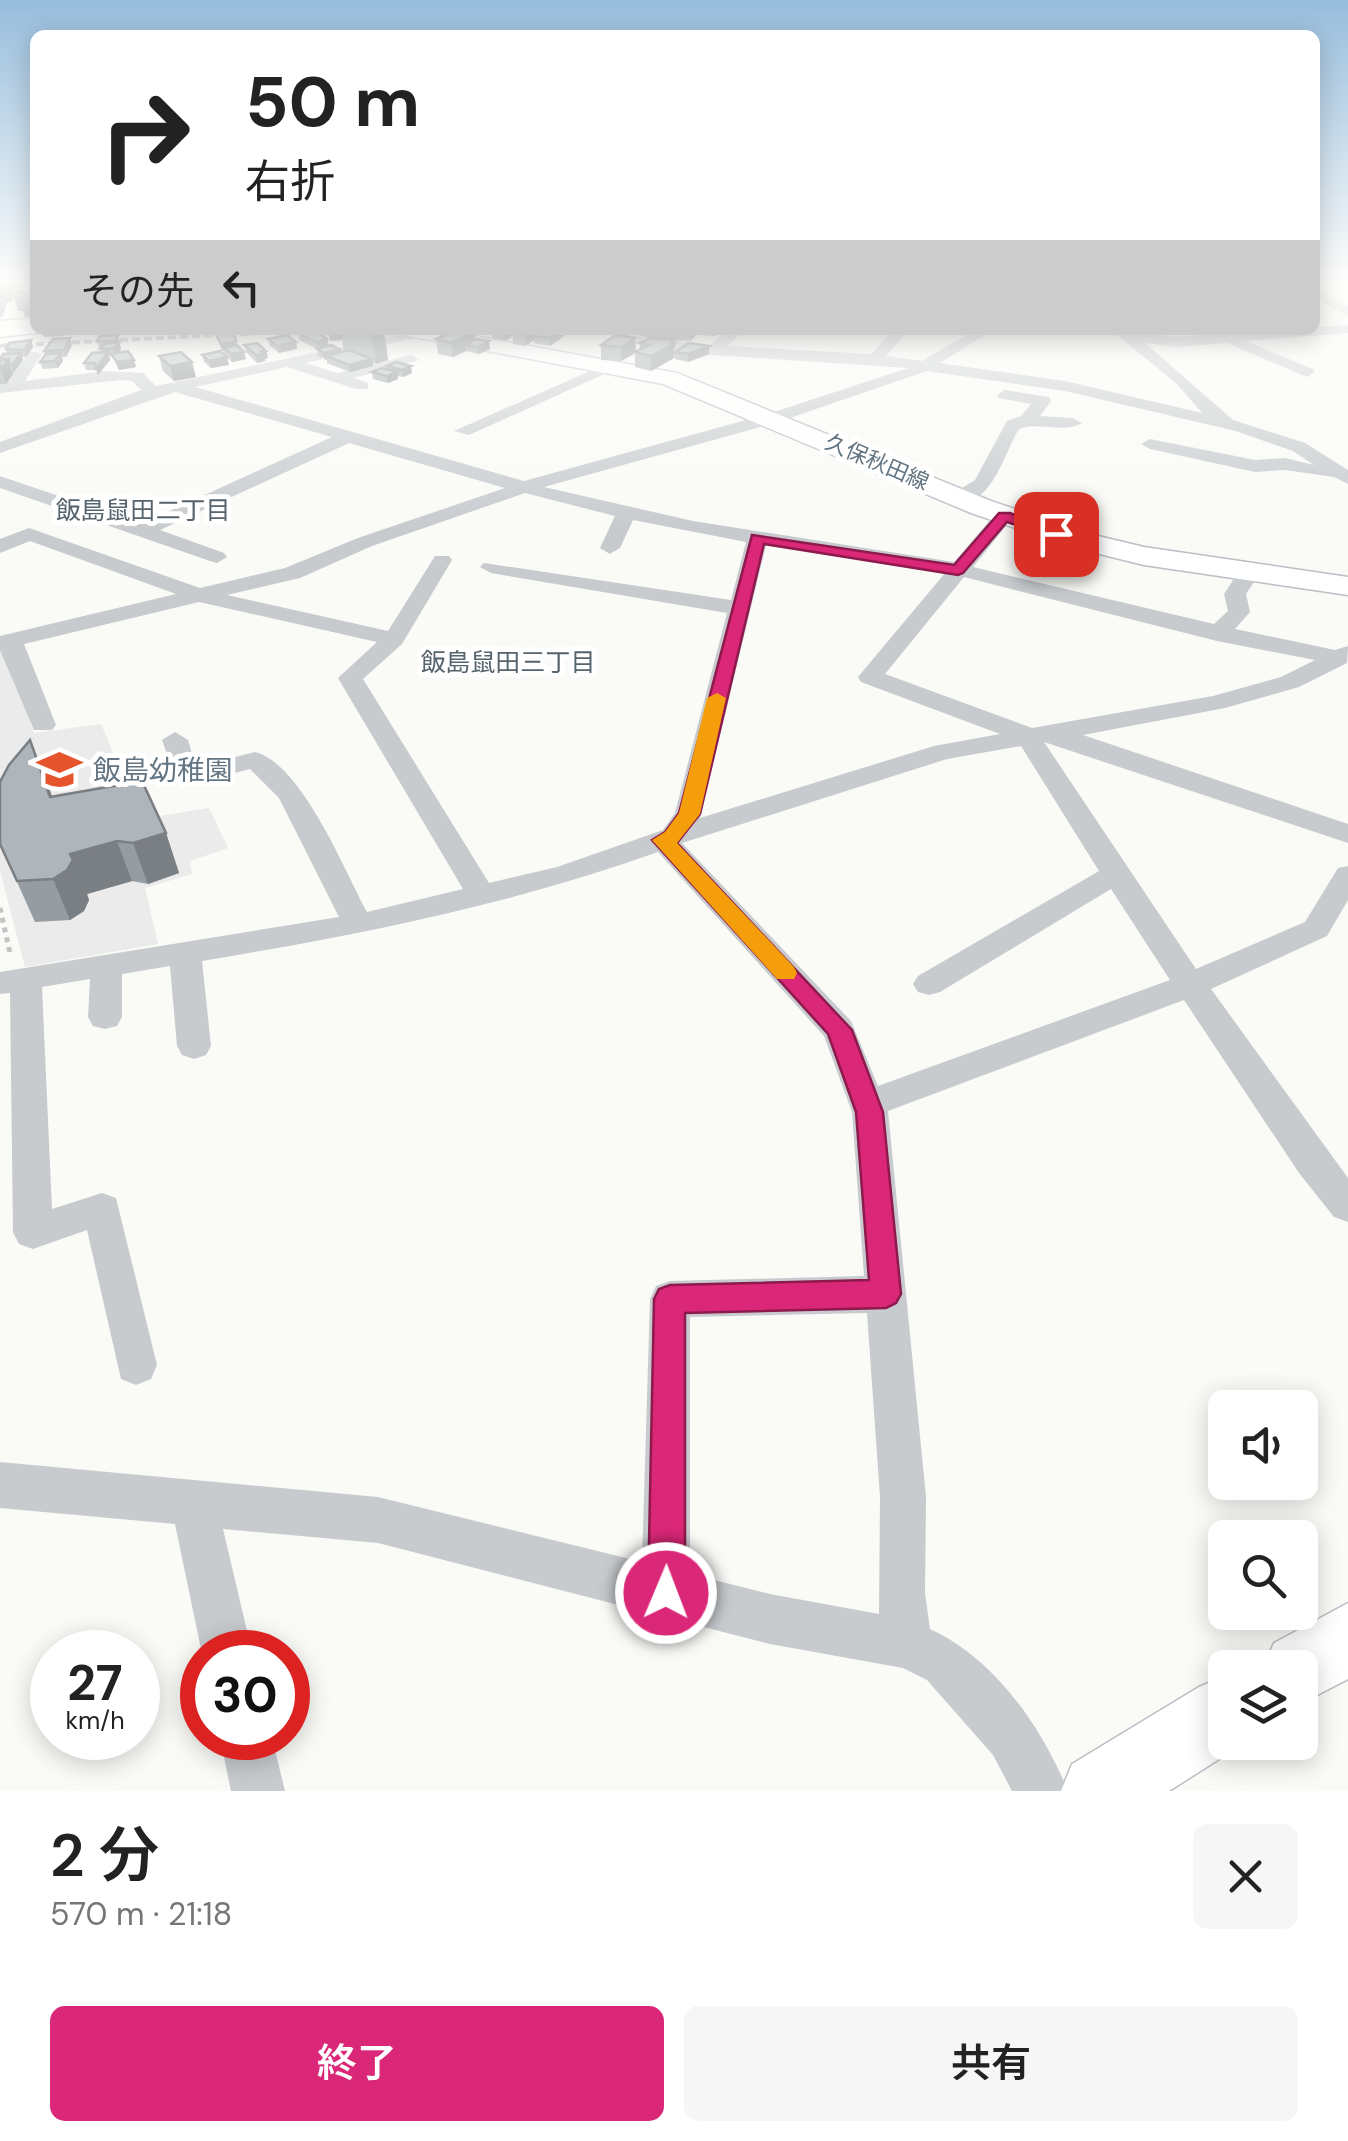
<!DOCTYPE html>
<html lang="ja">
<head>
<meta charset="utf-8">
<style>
	body { margin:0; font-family:"DM Sans","Noto Sans JP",sans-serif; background:#f6f6f6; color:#222; height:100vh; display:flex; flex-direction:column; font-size:38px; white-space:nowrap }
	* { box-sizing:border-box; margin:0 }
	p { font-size:32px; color:#767676 }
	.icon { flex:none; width:55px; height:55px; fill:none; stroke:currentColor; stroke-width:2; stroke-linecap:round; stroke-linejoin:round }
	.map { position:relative; height:1791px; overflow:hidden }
	.sheet { display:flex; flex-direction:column; background:#fff; flex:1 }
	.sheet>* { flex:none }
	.hud { position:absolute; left:30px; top:30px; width:1290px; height:305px; border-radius:15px; box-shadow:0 5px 25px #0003; background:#fff; color:#222; overflow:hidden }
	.buttons { position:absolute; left:1208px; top:1390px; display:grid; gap:20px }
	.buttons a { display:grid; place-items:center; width:110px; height:110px; border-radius:15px; background:#fff; box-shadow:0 5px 25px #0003; font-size:50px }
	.speed { position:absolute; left:30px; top:1630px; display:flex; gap:20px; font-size:50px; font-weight:700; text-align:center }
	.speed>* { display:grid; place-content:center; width:130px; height:130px; border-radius:50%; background:#fff; box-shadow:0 5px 25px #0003; line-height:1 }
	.speed small { font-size:25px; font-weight:400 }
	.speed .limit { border:15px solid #d22; background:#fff; color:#111 }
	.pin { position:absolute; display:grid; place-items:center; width:85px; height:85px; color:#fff; margin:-42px; border-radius:20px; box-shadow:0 5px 15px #0006 }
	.me { position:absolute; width:110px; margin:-55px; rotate:1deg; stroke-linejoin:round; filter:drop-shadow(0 0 8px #0008) }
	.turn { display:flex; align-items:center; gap:35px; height:210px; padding:0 50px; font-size:45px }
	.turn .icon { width:130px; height:130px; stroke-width:2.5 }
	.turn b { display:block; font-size:70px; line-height:85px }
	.then { display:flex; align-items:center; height:95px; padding:0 50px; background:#0003; gap:20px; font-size:38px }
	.round { display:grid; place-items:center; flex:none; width:105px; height:105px; border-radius:15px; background:#f6f6f6 }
	.head { display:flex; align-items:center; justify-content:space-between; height:170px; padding:0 50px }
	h1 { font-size:60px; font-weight:600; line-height:75px }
	.button { display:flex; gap:20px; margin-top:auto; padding:20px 50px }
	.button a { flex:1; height:115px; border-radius:15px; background:#db2777; color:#fff; font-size:40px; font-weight:600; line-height:115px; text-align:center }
	.button a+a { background:#f6f6f6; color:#222 }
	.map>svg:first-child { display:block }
	.built { fill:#eaebea }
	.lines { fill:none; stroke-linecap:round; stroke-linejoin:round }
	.secondary-casing { stroke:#b9bfc3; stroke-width:3 }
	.highway-casing { stroke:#babdc0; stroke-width:3 }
	.path-far1 { stroke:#c1c3c5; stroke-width:2.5; stroke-dasharray:2.5 2.5; stroke-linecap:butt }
	.path { stroke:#c1c3c5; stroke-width:5; stroke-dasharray:5 5; stroke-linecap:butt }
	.street { fill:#c7cbce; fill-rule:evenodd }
	.secondary { fill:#fff; fill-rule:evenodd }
	.highway { fill:#fff; fill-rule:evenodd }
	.rail { stroke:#a7aeb3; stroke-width:4; stroke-dasharray:8 4; stroke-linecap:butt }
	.wall { fill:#969da2 }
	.shaded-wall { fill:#7a7f84 }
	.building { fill:#aeb6bc; stroke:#7a7f84; stroke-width:2.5 }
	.route { fill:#db2777; stroke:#8e194d; stroke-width:2.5 }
	.slow { fill:#f59e0b }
	.labels { text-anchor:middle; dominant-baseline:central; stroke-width:10; stroke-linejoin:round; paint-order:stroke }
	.far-street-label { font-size:22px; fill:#647683; stroke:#fff }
	.far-neighbourhood-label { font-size:25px; fill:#56646e; stroke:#fff }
	.poi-label { font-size:28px; fill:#647683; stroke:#fff; text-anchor:start }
</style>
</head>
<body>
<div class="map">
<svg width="1348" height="1791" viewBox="0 0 1348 1791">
	<rect width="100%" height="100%" fill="#fafaf7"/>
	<path class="built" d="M5 645 34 733 101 724 141 819 209 808 228 848 190 861 192 874 145 888 158 944 25 967 0 871V647Z"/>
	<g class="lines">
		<defs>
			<g id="secondary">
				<path d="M398 330H442L677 373 991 501 1090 534 1144 547 1348 577V595L1144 565 1071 547 971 513 663 384 408 336Z"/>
				<path d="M1348 1603V1679L1300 1704V1668H1263L1274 1643Z"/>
				<path d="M1225 1676V1742H1246L1169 1791H1061L1072 1764 1199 1687Z"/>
			</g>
			<path id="highway" d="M35 318V330L44 332 0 337V321Z"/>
		</defs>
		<use href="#secondary" class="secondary-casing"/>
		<use href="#highway" class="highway-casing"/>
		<path class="path-far1" d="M284 335 303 334"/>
		<path class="path" d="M0 908 10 953"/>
		<g class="street">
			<path d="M26 279H35V284Z"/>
			<path d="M1315 288 1348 306V316L1315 298Z"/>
			<path d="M1348 325V333L1245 341 1313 369 1315 372 1307 377 1227 343 1175 347 1145 343 1233 420 1305 443 1348 470V484L1334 477 1285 470 1255 472 1150 449 1141 444 1150 439 1255 460 1285 458 1314 465 1293 451 1236 431 1065 391 927 371 778 422 544 487 693 521 954 562 997 512 1004 510 1014 516 973 567 1214 624 1228 611 1224 594 1241 568 1249 567 1260 573 1246 594 1250 612 1235 629 1335 650 1348 646 1347 663 1299 687 1225 708 1083 735 1348 824V843L1044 742 1196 969 1305 922 1338 868 1348 866V900L1327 936 1211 989 1348 1178V1222L1334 1217 1299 1173 1184 1000 888 1111 926 1497 925 1593 930 1629C995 1659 1041 1726 1068 1791H1012L993 1755 927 1680 903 1668 770 1644 378 1543 223 1529 252 1652 202 1654 175 1524 0 1508V1462L378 1497 642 1562 650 1299 656 1286 670 1281 864 1276 852 1112 824 1036 658 852C510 905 357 935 202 961L211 1046 206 1055 194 1059 182 1055 177 1046 170 966 122 974V1017L117 1026 105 1029 93 1026 88 1017 90 979 42 987 52 1209 102 1193 116 1198 157 1365 151 1379 136 1385 121 1379 87 1230 33 1249 19 1244 13 1232 10 993 0 994V972L339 917 279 798 250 769 186 786 177 784 162 740 175 732 188 740 196 767 255 752C301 763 345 871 367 912L463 889 338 678 377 642 199 602 24 644 56 725 52 730H34L0 650V636L176 594 30 541 0 553V539L29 528 200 588 285 568 358 538 505 488 349 443 160 530 224 553 227 557 217 563 210 561 0 488V476L141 524 332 437 175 392 0 453V442L141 390 132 381 122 380 0 393V383L8 382 29 351 42 354 25 381 105 371 143 373 156 386 423 330V336L306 363 337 373 411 355 419 360 354 378 368 383V389H356L287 367 195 387 524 481 771 413 908 368 713 355 624 342V336L629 335 710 345 729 330H745L727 346 871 354 894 330H909L886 356 922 361 975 330H993L940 363 1065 381 1202 413 1176 383 1118 336V330L1175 337ZM525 493 615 516 600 548 610 554 620 548 633 520 746 542 731 600 484 563 480 567 491 573 727 613 675 813 663 830 557 867 489 883 363 679 402 644 452 560 449 556H435L388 631 227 595 300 578 372 546ZM766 545 945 573 858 677 861 682 1000 734 934 746 700 818ZM964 577 1217 641 1315 660 1281 677 1213 696 1032 728 885 674ZM1021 746 1099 871 918 976 913 984 918 992 929 995 940 992 1111 889 1170 980 878 1086 851 1021 682 843 947 759ZM867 1313 880 1497 879 1614 770 1594 690 1574V1317Z"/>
			<path d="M608 363 622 366 469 435 454 431Z"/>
			<path d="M1005 390 1049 397 1051 401 1040 416 1073 418 1082 423C1064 434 1039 421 1019 429 1003 454 993 509 952 502V494L975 480 1007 421 1021 416 1031 404 999 398 997 395Z"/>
			<path d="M220 1738H272L285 1791H231Z"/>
		</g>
		<use href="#secondary" class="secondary"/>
		<use href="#highway" class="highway"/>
		<g class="rail">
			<path d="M1315 281 1348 280"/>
			<path d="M0 346 321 330"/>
		</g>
	</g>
	<g class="wall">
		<path d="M41 330H67L65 336 44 337Z"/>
		<path d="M89 330H103L102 334H90Z"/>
		<path d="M136 330H181L137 332Z"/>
		<path d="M234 330 236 345 246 359 232 362 225 355 224 351H222L215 332Z"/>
		<path d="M328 330H384L388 360 376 364 373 363V366L350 372 327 363V360L318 356 317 349 299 340 298 333 327 339 329 346 340 353 344 352 342 340 330 341Z"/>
		<path d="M491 330H563L564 336 550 346 534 343V340L525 346 513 344V336L505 341 493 339Z"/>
		<path d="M638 330H699L691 341 672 340 675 355 674 358 651 371 635 367V353L621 361 601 360V345L616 335 636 352 640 350V343L649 338 638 335Z"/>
		<path d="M702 330H721L715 336 702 335Z"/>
		<path d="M475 332V340L490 349 479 354 466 351 453 357 438 354 436 339Z"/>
		<path d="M118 335 121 350 118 353 134 360 136 367 119 370 112 356H109L110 360 98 375 96 370H86L84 363 101 353V348H99L97 341Z"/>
		<path d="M268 339 296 342 297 349 279 353 270 346Z"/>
		<path d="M31 340 33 347 26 357H22L23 360 6 384H0V357L7 354 6 349Z"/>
		<path d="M72 345 66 357H62L63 361 58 368 43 369 40 362 45 355 44 351Z"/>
		<path d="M244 345 266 351 268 358 265 359V361L257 363 246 352Z"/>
		<path d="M675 352 709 354 688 362 675 359Z"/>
		<path d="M202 355 229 365 211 368 204 362Z"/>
		<path d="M159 356 196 377 174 381 163 371Z"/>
		<path d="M387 366 412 373 403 377 397 376 398 379 388 383 373 379 372 372 387 369Z"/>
		<path d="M46 779 52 797 166 833 179 873 148 884 132 881 87 894 89 900 84 911 70 920 35 922 0 844Z"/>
	</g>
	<g class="shaded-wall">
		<path d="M13 279H32L33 285 16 289Z"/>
		<path d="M11 280 15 293 11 302H7L3 316 0 317V289Z"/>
		<path d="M14 297H24L35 301V315L25 317 23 311H18Z"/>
		<path d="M371 330H384L388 360 376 364Z"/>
		<path d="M504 330H513V336L505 341Z"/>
		<path d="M526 330H544L534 336V340L525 346 524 332Z"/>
		<path d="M562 330H563L564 336 550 346V338Z"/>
		<path d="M691 330H699L691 341Z"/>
		<path d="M341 332 342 340 330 341 329 333Z"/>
		<path d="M475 332 476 346 465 345 466 351 453 357 451 343Z"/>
		<path d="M118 335 121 350 115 356 113 349 116 346 115 341Z"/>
		<path d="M70 338 72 345 66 357 64 350Z"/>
		<path d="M635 338 636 353 621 361V347Z"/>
		<path d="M327 339 329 346 317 349 316 342Z"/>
		<path d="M31 340 33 347 26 357 24 350Z"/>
		<path d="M675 340 674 358 651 371V356Z"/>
		<path d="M489 341 490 349 479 354 478 347Z"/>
		<path d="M236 342 237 350 224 348V351H222L221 344Z"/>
		<path d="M296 342 297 349 279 353 277 346Z"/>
		<path d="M709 346V354L688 362V354Z"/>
		<path d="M340 350 341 357 326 356 327 360H325L324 353Z"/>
		<path d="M266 351 268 358 265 359V361L257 363 256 355 261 352Z"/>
		<path d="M108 352 110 360 98 375 96 368Z"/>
		<path d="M244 352 246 359 232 362 231 354Z"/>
		<path d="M21 353 23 360 14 372 12 365Z"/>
		<path d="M61 353 63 361 58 368 55 361Z"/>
		<path d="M227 357 229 365 211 368 209 361Z"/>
		<path d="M8 359 13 374 6 384 1 369Z"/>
		<path d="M372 359 373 366 350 372 349 365Z"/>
		<path d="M134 360 136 367 119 370 117 362Z"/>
		<path d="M192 362 196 377 174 381 170 366Z"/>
		<path d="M411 366 412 373 403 377 402 370Z"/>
		<path d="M397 372 398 379 388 383 387 376Z"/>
		<path d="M30 740 46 779 66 837 50 797Z"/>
		<path d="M166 833 179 873 148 884 133 843Z"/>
		<path d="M117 841 132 881 87 894 89 900 84 911 70 920 53 879 70 854Z"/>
	</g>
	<g class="building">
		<path d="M0 279 11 280 6 288 0 289Z"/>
		<path d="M17 292 35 293V301L20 303 24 297H14Z"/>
		<path d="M0 298H5L0 310Z"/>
		<path d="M234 330 236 342 221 344 215 332Z"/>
		<path d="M314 330 327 339 316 342 298 333Z"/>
		<path d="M328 330H340L341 332 329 333Z"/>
		<path d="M457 330 475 332 451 343 436 339Z"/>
		<path d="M543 330H562L550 338 534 336Z"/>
		<path d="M118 335 115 341H97L100 336Z"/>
		<path d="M287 335 296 342 277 346 268 339Z"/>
		<path d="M616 335 635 338 621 347 601 345Z"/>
		<path d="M70 338 64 350 44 351 53 339Z"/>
		<path d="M651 338 675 340 671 343 674 344 651 356 635 352 649 345 640 343Z"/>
		<path d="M476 339 489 341 478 347 465 345Z"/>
		<path d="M31 340 24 350 6 349 9 343Z"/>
		<path d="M106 343H119L113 349H100Z"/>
		<path d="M257 343 266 351 261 352 264 354 256 355 244 345Z"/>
		<path d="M689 343 709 346 688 354 675 352Z"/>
		<path d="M237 345 244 352 231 354 224 348Z"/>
		<path d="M332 345 340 350 324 353 317 349Z"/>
		<path d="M349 350 372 359 349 365 326 356Z"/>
		<path d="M128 351 134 360 117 362 111 354Z"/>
		<path d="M220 351 227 357 209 361 202 355Z"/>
		<path d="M108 352 96 368 95 363H84L92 353Z"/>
		<path d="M181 352 192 362 170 366 159 356Z"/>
		<path d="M21 353 12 365H10L8 359 0 360 3 354Z"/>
		<path d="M61 353 55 361 40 362 46 354Z"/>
		<path d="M8 359 1 369H0V360Z"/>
		<path d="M396 362 411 366 402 370 387 366Z"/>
		<path d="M382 368 397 372 387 376 372 372Z"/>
		<path d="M30 740 50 797 142 781 166 833 133 843 117 841 70 854 73 860 67 870 53 879 17 881 0 844V782L9 765Z"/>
	</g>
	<linearGradient id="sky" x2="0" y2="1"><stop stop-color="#97bddd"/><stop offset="0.53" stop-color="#fdfdfb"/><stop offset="1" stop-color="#fdfdfb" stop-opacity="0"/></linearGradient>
	<rect width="1348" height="530" fill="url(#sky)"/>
	<path class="route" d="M999 513H1010L1064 534 1056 538 1007 522 963 573 958 575 764 544 700 814 677 843 852 1030 883 1112 901 1294 896 1303 886 1308 685 1313V1593L679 1606 666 1611 653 1606 648 1593 654 1299 659 1289 670 1285 869 1280 856 1112 828 1034 652 840 665 832 679 813 752 535 954 565Z"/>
	<path class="slow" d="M717 693 726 698 700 814 677 843 794 967 797 973 794 979H777L652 840 665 832 679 813 707 698Z"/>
	<defs>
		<symbol id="school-bare" viewBox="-9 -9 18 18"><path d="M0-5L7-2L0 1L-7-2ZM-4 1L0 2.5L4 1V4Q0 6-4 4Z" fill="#e5542c" stroke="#fff" stroke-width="2.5" paint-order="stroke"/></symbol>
	</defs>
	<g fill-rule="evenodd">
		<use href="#school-bare" x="28" y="738" width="63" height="63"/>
	</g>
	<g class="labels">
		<g class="far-street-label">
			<text transform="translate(877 462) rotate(23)">久保秋田線</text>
		</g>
		<g class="far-neighbourhood-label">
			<text x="143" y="510">飯島鼠田二丁目</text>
			<text x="508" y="662">飯島鼠田三丁目</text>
		</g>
		<g class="poi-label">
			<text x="93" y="770">飯島幼稚園</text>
		</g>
	</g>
</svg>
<div class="buttons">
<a><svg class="icon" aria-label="sound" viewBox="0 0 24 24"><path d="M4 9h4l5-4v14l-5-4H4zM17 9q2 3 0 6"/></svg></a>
<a><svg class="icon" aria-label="search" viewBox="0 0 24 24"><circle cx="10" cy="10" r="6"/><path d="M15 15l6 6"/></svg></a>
<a><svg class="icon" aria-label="layers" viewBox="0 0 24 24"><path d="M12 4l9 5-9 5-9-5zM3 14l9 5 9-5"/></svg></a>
</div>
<div class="speed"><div>27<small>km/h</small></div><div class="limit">30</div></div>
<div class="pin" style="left:1056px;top:534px;background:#d93025"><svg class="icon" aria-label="arrive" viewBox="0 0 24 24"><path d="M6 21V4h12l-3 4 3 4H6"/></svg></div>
<svg class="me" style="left:666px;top:1593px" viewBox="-20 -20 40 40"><circle r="17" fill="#db2777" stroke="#fff" stroke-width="3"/><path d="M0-11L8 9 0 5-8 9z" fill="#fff"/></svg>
<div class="hud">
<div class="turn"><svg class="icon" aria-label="right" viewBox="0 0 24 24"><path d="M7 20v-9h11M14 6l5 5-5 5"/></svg><div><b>50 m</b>右折</div></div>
<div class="then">その先<svg class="icon" aria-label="left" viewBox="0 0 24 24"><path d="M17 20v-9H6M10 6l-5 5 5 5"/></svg></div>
</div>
</div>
<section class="sheet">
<div class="head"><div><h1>2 分</h1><p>570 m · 21:18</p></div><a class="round"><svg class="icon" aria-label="close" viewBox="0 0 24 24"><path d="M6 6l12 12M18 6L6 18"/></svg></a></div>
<div class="button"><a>終了</a><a>共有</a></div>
</section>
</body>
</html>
